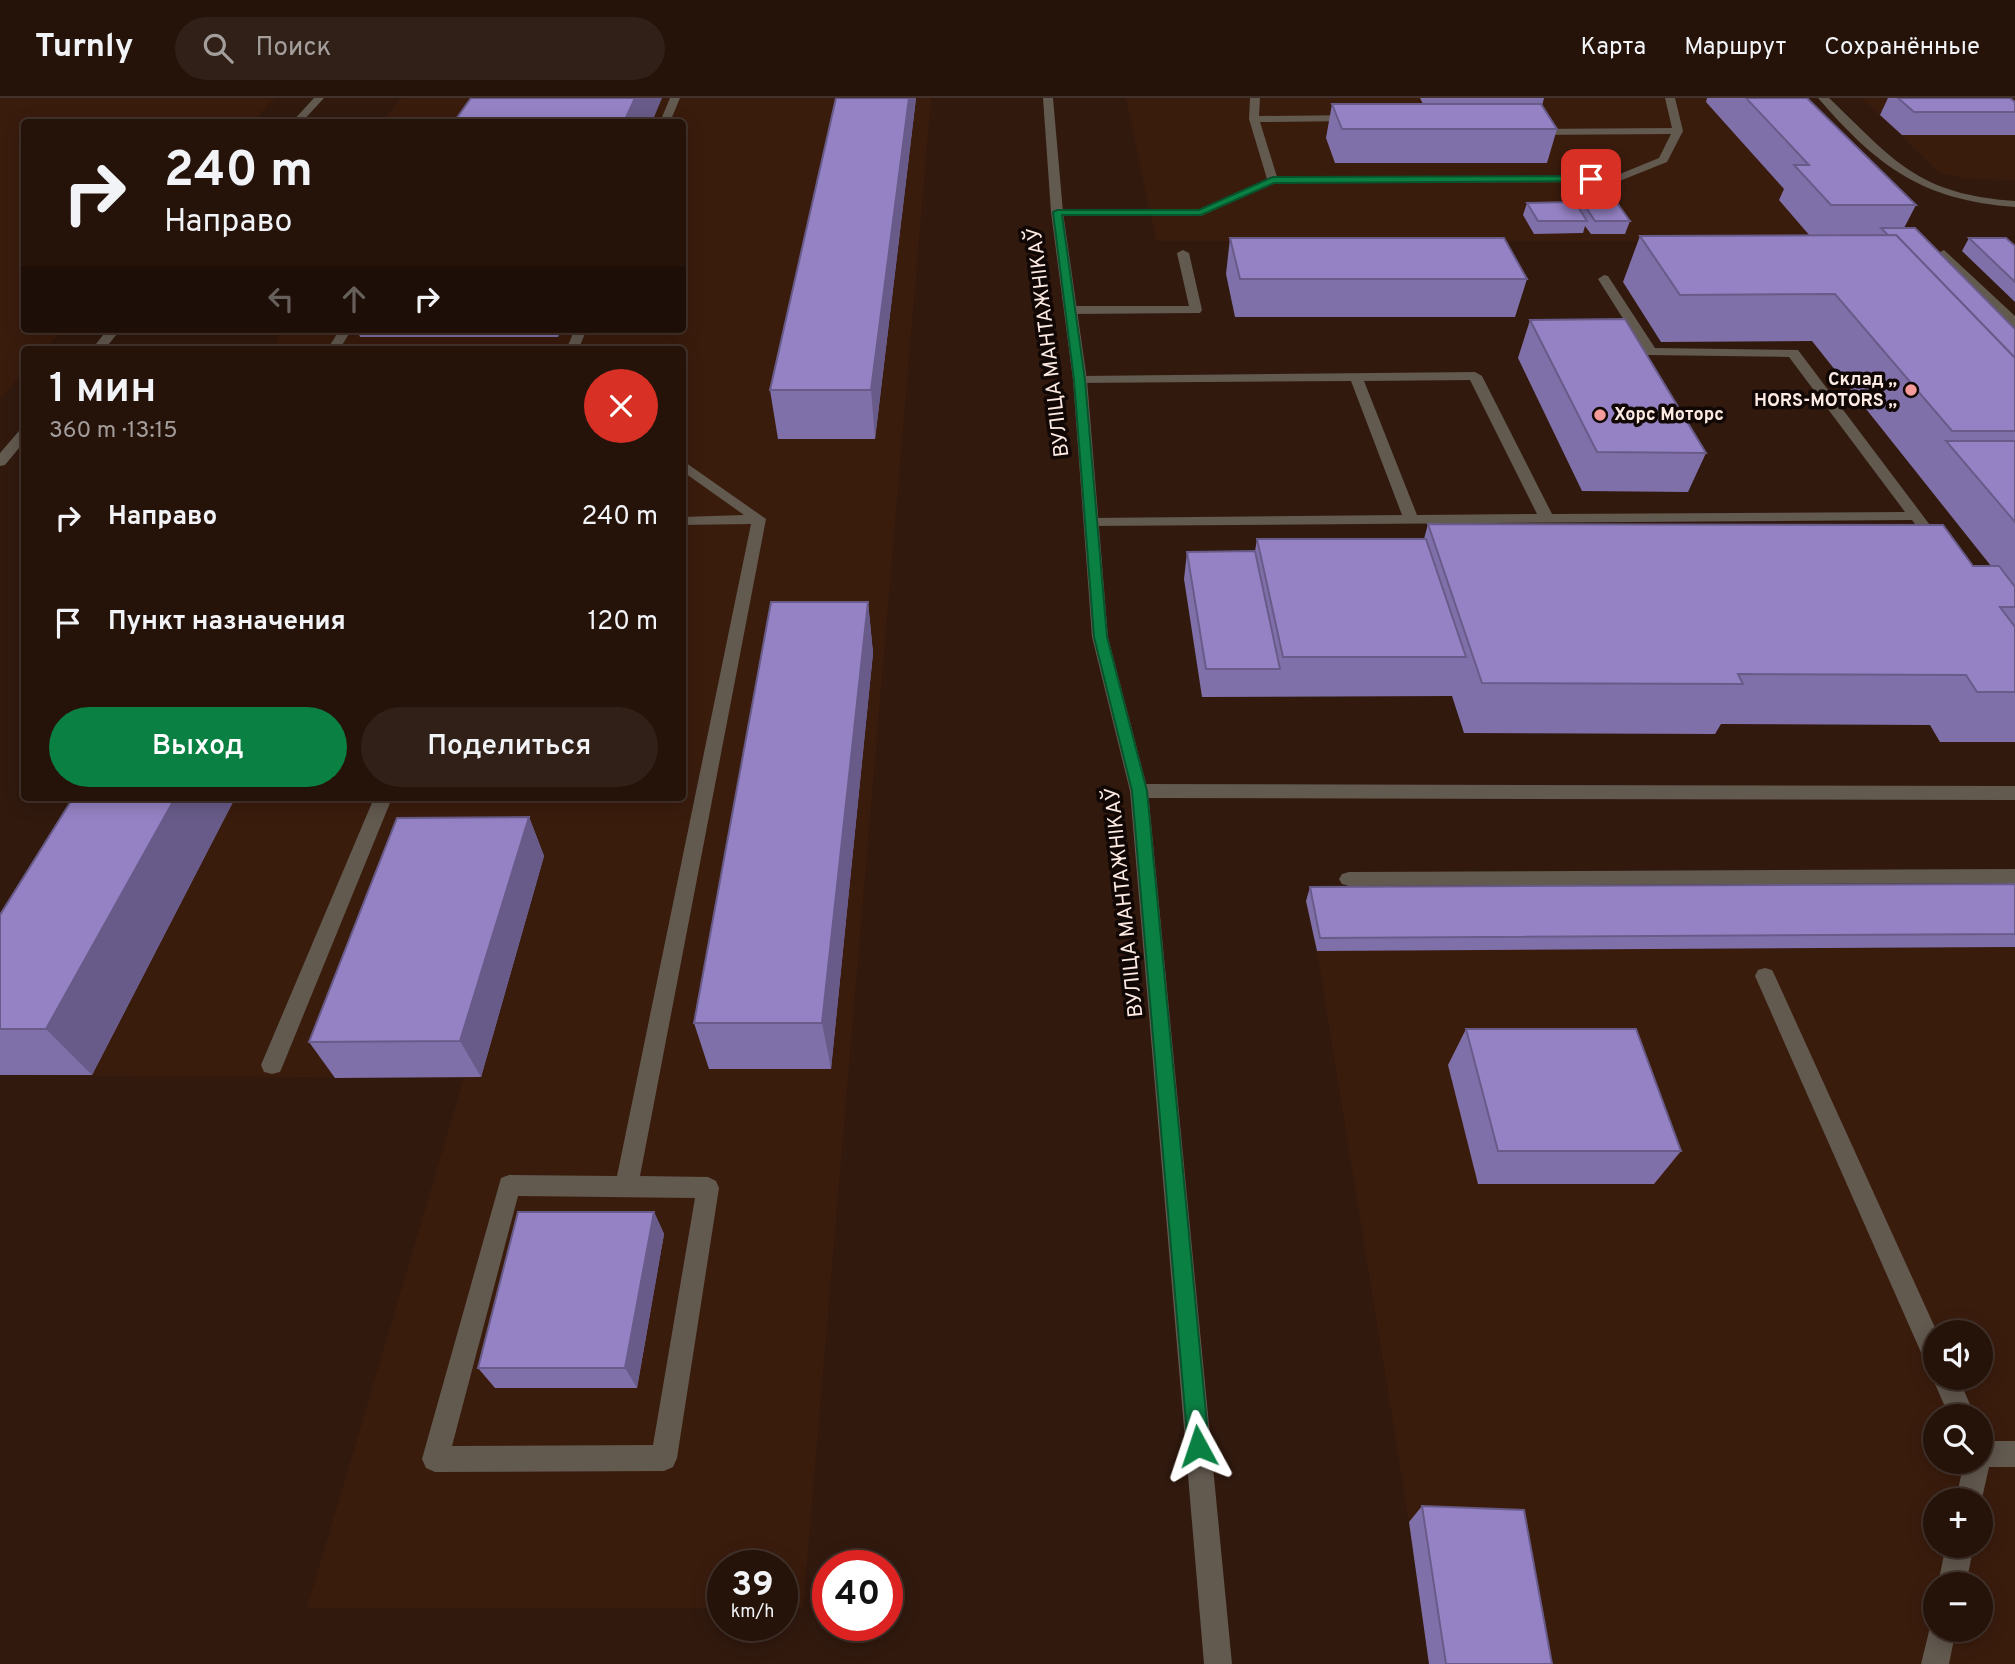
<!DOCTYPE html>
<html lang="ru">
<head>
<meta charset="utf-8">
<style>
	body { margin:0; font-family:Overpass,sans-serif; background:#312018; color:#f1f3f6; height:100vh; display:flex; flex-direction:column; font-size:26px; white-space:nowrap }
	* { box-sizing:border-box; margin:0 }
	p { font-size:23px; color:#a39e9c }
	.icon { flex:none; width:38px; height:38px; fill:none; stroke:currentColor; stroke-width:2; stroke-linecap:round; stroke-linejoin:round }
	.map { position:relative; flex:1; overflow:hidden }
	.panel { position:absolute; left:21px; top:248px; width:665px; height:455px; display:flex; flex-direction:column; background:#25130a; border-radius:7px; box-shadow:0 4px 18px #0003,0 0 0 2px #42322b }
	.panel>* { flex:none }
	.guide { position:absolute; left:21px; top:21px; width:665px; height:214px; border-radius:7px; box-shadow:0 4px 18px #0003,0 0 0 2px #42322b; background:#25130a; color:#f1f3f6; overflow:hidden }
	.fabs { position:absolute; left:1923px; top:1222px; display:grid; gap:14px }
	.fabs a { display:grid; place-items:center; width:70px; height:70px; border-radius:50%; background:#25130a; box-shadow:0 4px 18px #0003,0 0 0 2px #42322b; font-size:35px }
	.speed { position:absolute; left:707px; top:1452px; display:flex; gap:14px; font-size:35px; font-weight:700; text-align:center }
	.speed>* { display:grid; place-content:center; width:91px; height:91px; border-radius:50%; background:#25130a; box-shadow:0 4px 18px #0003,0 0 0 2px #42322b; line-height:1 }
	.speed small { font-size:18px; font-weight:400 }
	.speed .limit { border:10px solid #d22; background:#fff; color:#111 }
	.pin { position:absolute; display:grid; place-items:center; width:60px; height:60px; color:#fff; margin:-30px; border-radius:14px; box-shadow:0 4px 10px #0006 }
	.me { position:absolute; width:77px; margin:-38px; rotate:355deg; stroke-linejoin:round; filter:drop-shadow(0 0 5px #0008) }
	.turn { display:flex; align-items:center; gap:24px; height:147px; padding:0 28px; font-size:32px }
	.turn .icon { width:91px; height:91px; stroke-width:2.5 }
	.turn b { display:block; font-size:49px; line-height:60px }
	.lanes { display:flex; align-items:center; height:66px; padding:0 28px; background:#0003; justify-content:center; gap:35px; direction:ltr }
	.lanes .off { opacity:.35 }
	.round { display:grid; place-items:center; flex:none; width:74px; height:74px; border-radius:37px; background:#312018 }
	.overview { display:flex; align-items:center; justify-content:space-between; height:119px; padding:0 28px }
	h1 { font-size:42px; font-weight:600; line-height:52px }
	.cta { display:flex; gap:14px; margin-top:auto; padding:14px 28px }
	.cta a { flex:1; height:80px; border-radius:42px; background:#0b8043; color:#fff; font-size:28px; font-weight:600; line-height:80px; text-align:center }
	.cta a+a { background:#312018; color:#f1f3f6 }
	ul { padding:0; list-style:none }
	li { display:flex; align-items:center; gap:21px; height:105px; padding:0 28px }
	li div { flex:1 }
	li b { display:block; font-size:26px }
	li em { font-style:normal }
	header { display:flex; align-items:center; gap:42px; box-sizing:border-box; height:98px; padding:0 35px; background:#25130a; border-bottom:2px solid #42322b }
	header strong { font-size:33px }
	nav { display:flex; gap:38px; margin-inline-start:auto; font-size:24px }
	.search { width:490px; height:63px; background:#312018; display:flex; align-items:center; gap:18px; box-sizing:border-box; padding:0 24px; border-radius:38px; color:#a39e9c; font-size:26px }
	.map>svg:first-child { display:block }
	.built { fill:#3a1c0d; fill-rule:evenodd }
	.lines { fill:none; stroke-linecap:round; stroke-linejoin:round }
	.service { fill:#62594f; fill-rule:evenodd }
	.minor { fill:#62594f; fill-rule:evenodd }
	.tertiary { fill:#62594f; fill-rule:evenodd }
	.wall { fill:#8070a9 }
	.shaded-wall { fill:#685b89 }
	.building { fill:#9582c4; stroke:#685b89; stroke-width:2 }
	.route { fill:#0b8043; stroke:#07532c; stroke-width:2 }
	.poi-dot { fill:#f59b99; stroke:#110704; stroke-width:2.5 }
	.labels { text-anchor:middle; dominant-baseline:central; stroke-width:7; stroke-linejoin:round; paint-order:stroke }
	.far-poi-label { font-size:18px; font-weight:bold; fill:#fceae3; stroke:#110704; text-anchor:end }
	.street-label { font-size:21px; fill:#fceae3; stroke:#110704 }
</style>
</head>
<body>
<header>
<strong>Turnly</strong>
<div class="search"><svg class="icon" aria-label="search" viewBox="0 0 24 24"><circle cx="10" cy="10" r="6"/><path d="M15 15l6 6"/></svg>Поиск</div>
<nav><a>Карта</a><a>Маршрут</a><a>Сохранённые</a></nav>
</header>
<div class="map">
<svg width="2015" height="1566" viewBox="0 0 2015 1566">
	<rect width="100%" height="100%" fill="#31190e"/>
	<g class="built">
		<path d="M0 0H275L253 24H24V231H64L44 252H24V274L0 301Z"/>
		<path d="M401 0H931L803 1510H782V1468H723V1510H307L464 980 0 977V942L140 700H682V252H274L281 231H682V24H382Z"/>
		<path d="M1126 0H1761L1814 143H1156Z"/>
		<path d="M1862 0H2015V82L1966 81 1940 75Z"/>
		<path d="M2015 849V1566H1429L1409 1424 1317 853ZM1936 1234H1981V1279H1936ZM1936 1318H1981V1363H1936ZM1936 1402H1981V1447H1936ZM1936 1486H1981V1531H1936Z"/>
	</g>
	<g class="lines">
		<g class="service">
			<path d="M670 0H680L670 24H660Z"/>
			<path d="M1250 0H1260L1259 18 1356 17 1361 20 1356 23 1260 24 1277 79 1615 78 1659 60 1671 36 1531 37 1526 34 1531 31 1672 30 1665 0H1675L1683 33 1667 64 1617 84 1275 85 1201 118 1057 117 1051 114 1057 111 1199 112 1267 81 1249 21Z"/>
			<path d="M1818 0H1829C1895 63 1917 96 2015 103V109C1922 102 1878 69 1818 0Z"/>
			<path d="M1183 152 1189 155 1202 212 1200 215 1071 216 1065 212 1071 208H1189L1177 155Z"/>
			<path d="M1944 152 2015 218V229L2011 228 1938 155Z"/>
			<path d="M1604 177 1608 178 1655 250 1798 252 1942 443 1945 446 1942 449H1932L1912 422 1091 428 1084 424 1091 420 1402 417 1351 283 1075 285V279L1080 278 1475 274 1482 278 1552 416 1905 414 1789 259 1646 257 1598 181ZM1470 282 1537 416 1417 417 1364 283Z"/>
			<path d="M340 231H352L339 252H327Z"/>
			<path d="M575 231H587L578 252H566Z"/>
			<path d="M682 362 766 421 640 1078 708 1079 716 1083 719 1090 677 1360 673 1369 664 1373 435 1374 426 1370 422 1361 501 1080 509 1077 617 1078 751 426 682 427V419L744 417 682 373ZM518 1098 695 1100 653 1347 452 1348Z"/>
			<path d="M1139 686 2015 688V702L1139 700 1133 698 1130 693 1133 688Z"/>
			<path d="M374 700H392L283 967 280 974 272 976 264 974 261 967Z"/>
			<path d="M2015 771V785L1349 788 1342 786 1339 781 1342 776 1349 774Z"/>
			<path d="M1765 870 1772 872 1775 878 1937 1234 1936 1271 1927 1268 1755 878 1758 872Z"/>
			<path d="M1936 1271V1279H1958L1975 1318H1949L1932 1279Z"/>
			<path d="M1981 1343H2015V1369H1989L1981 1405V1402H1956L1964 1363H1981Z"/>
			<path d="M1946 1447H1974L1966 1486H1938Z"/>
			<path d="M1936 1520V1531H1956L1949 1566H1921L1932 1521Z"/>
		</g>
		<g class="minor">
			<path d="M314 0H324L302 24H292Z"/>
			<path d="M108 231H121L104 252H91Z"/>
			<path d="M24 332V344L5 367 0 368V355L19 333Z"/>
		</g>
		<path class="tertiary" d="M1043 0H1053L1063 114 1087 282 1108 539 1148 693 1232 1566H1204L1130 693 1092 539 1073 282 1051 114Z"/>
	</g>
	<g class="wall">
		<path d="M916 0 875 341H778L770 292Z"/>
		<path d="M1420 0H1544L1542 8 1557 31 1547 65H1335L1326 40 1332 6H1423Z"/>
		<path d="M1707 0H1807L1916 107 1904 130 2015 231V644H1940L1930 627 1721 626 1715 636 1464 635 1452 598 1202 599 1184 481 1187 454 1255 453 1257 441H1424L1428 426 1973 468H1991L1812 243 1661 244 1623 184 1640 138H1810L1779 102 1784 91 1706 4Z"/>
		<path d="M1888 0H2010L2015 4V37H1902L1880 17Z"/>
		<path d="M1527 105 1580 113 1583 105 1630 123 1625 136H1591L1585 128 1583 135 1534 136 1523 117Z"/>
		<path d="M1230 140 1527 181 1515 219H1235L1226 176Z"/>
		<path d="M1969 140 2015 148V204L1962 153Z"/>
		<path d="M1530 222 1706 355 1688 394 1582 393 1518 260Z"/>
		<path d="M357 231H562L558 239H360Z"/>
		<path d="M868 504 873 555 831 971H709L694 925Z"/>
		<path d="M73 700H235L92 977H0V817Z"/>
		<path d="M529 719 544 758 481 979 335 980 309 944Z"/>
		<path d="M2015 786V849L1317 853 1306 803 1310 789Z"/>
		<path d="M1466 931 1681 1053 1654 1086H1478L1448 967Z"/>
		<path d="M654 1114 664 1136 637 1290H495L478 1270Z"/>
		<path d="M1422 1408 1552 1566H1429L1409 1424Z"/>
	</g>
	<g class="shaded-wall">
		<path d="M635 0H662L652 24H624Z"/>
		<path d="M909 0H916L875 341 871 292Z"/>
		<path d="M556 231H562L558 239Z"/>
		<path d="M868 504 873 555 831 971 822 925Z"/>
		<path d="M175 700H235L92 977 46 931Z"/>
		<path d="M529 719 544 758 481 979 460 943Z"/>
		<path d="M654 1114 664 1136 637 1290 625 1270Z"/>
	</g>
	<g class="building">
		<path d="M471 0H635L624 24H454Z"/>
		<path d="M836 0H909L871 292H770Z"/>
		<path d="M1746 0H1807L1916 107H1831L1794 67H1809Z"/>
		<path d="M1898 0H2010L2015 4V14H1914Z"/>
		<path d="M1332 6H1541L1557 31H1342Z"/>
		<path d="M1575 104 1587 123H1538L1527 105Z"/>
		<path d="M1583 105H1617L1630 123H1595Z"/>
		<path d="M1881 130H1915L2015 231V260L1896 137H1888Z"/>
		<path d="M1896 137 2015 260V333H1952L1835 196 1680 197 1640 138Z"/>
		<path d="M1230 140H1504L1527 181H1240Z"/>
		<path d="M1969 140H2006L2015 148V184Z"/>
		<path d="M1625 221 1706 355 1597 354 1530 222Z"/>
		<path d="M1946 343H2015V424Z"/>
		<path d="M1428 426 1943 427 1973 468H1999L2015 489V509H2000L2015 529V594H1977L1966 577 1738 576 1743 586 1482 585Z"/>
		<path d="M1257 441H1426L1466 559H1283Z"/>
		<path d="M1255 453 1280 571H1206L1187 454Z"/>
		<path d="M771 504H868L822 925H694Z"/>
		<path d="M73 700H175L46 931H0V817Z"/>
		<path d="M529 719 460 943 309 944 397 720Z"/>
		<path d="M2015 786V836L1320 840 1310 789Z"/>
		<path d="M1466 931H1636L1681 1053H1498Z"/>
		<path d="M518 1114H654L625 1270H478Z"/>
		<path d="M1422 1408 1524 1412 1552 1566H1446Z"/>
	</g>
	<path class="route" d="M1591 78 1594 79V83L1274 85 1201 117H1062L1085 282 1107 539 1147 693 1209 1348 1206 1355 1198 1359 1191 1355 1188 1348 1132 693 1094 539 1074 282 1053 114 1057 112H1199L1273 79Z"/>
	<g class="poi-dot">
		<circle cx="1911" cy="292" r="7"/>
		<circle cx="1600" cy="317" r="7"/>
	</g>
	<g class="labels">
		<g class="far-poi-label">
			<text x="1897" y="282">Склад ,,<tspan x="1897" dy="21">HORS-MOTORS ,,</tspan></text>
			<text x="1614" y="317" text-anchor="start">Хорс Моторс</text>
		</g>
		<g class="street-label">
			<text transform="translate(1049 244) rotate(-97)">ВУЛІЦА МАНТАЖНІКАЎ</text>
			<text transform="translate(1125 804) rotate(-96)">ВУЛІЦА МАНТАЖНІКАЎ</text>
		</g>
	</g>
</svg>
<div class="fabs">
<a><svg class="icon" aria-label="sound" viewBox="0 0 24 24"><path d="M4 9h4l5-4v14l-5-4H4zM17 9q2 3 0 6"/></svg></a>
<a><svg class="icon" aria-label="search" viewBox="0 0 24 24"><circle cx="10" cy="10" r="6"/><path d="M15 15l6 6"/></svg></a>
<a>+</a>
<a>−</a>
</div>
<div class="speed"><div>39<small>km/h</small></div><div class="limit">40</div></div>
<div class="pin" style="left:1591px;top:81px;background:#d93025"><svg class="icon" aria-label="arrive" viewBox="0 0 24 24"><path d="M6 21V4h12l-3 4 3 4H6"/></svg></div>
<svg class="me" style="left:1198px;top:1348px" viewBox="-20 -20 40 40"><path d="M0-17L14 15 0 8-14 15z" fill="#0b8043" stroke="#fff" stroke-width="4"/></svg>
<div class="guide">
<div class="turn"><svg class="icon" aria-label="right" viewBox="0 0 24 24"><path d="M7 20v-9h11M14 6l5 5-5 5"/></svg><div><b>240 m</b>Направо</div></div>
<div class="lanes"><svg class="icon off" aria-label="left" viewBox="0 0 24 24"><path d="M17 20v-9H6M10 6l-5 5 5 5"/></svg><svg class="icon off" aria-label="ahead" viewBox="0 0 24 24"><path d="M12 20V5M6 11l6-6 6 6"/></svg><svg class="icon" aria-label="right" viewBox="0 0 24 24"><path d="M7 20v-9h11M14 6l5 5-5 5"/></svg></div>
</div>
<section class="panel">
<div class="overview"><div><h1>1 мин</h1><p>360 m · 13:15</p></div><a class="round" style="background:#d93025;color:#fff"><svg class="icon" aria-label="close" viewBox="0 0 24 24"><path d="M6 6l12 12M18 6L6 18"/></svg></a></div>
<ul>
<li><svg class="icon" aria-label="right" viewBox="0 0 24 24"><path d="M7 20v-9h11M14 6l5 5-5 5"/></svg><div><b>Направо</b></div><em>240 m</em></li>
<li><svg class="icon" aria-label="arrive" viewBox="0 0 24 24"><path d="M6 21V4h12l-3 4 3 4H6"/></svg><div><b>Пункт назначения</b></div><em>120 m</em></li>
</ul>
<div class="cta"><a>Выход</a><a>Поделиться</a></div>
</section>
</div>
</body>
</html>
